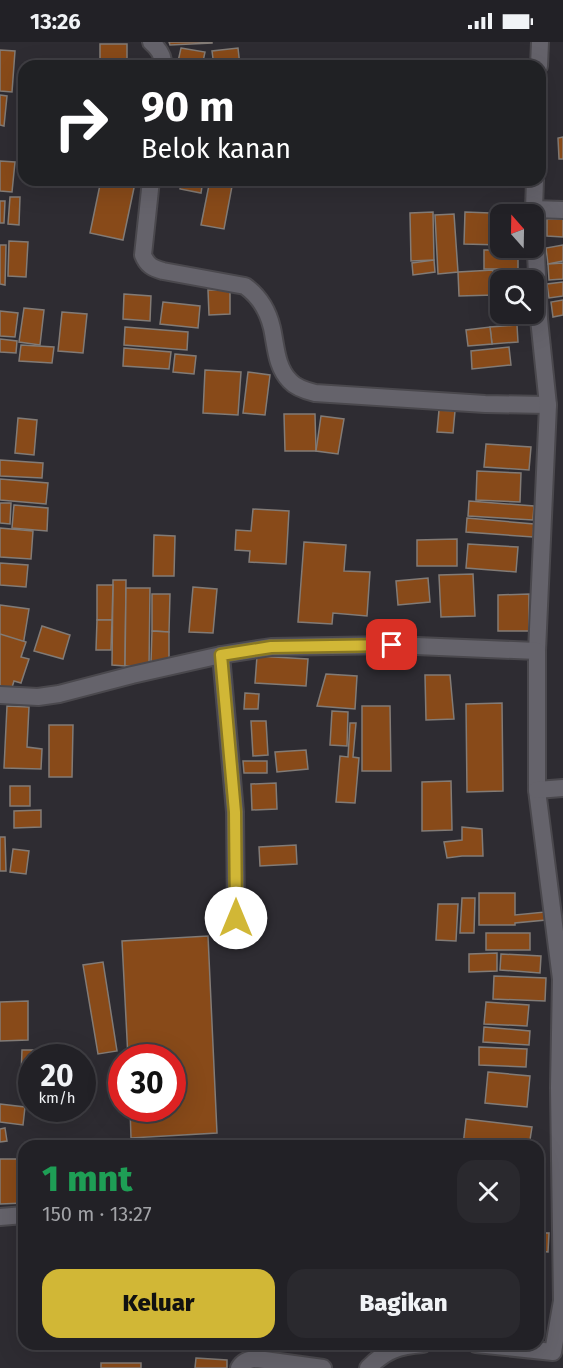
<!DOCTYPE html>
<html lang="id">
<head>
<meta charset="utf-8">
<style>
	body { margin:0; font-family:"Fira Sans",sans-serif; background:#2a292e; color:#f1f3f6; height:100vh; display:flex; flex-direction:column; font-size:22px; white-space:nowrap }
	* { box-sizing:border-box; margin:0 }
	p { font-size:20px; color:#a2a3a7 }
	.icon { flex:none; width:33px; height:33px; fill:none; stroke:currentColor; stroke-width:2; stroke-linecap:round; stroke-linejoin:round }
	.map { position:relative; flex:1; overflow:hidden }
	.details { position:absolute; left:18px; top:1098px; width:526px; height:210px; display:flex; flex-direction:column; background:#222126; border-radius:18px; box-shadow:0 6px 24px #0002,0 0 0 2px #3f3e43 }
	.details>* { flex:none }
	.banner { position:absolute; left:18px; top:18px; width:528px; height:126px; border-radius:18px; box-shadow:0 6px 24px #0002,0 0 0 2px #3f3e43; background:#202124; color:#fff; overflow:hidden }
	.needle { width:39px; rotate:340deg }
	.buttons { position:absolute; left:490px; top:162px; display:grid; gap:12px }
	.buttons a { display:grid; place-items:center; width:54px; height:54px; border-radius:12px; background:#222126; box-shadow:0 6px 24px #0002,0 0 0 2px #3f3e43; font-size:30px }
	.speed { position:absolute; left:18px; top:1002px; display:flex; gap:12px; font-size:30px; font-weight:700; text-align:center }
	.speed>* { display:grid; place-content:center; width:78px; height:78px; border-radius:50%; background:#222126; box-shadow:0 6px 24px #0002,0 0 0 2px #3f3e43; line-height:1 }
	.speed small { font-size:15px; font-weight:400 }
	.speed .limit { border:9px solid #d22; background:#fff; color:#111 }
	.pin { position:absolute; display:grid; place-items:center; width:51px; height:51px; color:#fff; margin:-26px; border-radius:12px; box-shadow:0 3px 9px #0006 }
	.me { position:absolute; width:66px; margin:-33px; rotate:0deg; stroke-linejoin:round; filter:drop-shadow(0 0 4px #0008) }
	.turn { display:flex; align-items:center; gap:21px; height:126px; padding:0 24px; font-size:27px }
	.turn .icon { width:78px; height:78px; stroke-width:2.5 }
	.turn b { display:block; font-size:42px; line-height:51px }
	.round { display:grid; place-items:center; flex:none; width:63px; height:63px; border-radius:18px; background:#2a292e }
	.summary { display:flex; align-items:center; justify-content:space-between; height:102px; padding:0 24px }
	h1 { font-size:36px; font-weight:800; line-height:45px; color:#1e9e55 }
	.button { display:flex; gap:12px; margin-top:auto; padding:12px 24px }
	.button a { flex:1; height:69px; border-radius:18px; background:#d1b736; color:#111; font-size:24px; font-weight:800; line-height:69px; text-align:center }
	.button a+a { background:#2a292e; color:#f1f3f6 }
	.status { display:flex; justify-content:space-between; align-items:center; height:42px; padding:0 30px; background:#222126; direction:ltr }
	.status svg { height:16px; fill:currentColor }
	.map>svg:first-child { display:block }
	.building { fill:#884a19; stroke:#827b76; stroke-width:1.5 }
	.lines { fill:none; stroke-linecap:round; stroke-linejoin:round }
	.minor-casing { stroke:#4a484d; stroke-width:20 }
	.minor { stroke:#65636b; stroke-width:16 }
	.route-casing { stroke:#887723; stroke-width:15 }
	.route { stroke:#d1b736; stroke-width:10 }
</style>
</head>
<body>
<div class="status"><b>13:26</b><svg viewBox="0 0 49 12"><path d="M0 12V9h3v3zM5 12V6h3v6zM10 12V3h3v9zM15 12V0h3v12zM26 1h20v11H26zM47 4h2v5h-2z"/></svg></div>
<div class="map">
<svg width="563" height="1326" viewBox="0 0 563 1326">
	<rect width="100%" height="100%" fill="#2e2c32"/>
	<g class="building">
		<path d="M169 0H212V1L170 3Z"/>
		<rect x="100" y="2" width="27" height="22"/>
		<path d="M181 6 205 10 202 24H177Z"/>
		<path d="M238 6 240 24H214L212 9Z"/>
		<path d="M0 8 15 9 12 50 0 49Z"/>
		<path d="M40 18 81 22V24H39Z"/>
		<path d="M0 53 7 54 4 84 0 83Z"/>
		<path d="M563 95V117H559L558 96Z"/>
		<path d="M0 119 15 120 12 150 0 149Z"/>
		<path d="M101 138H119L135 141 123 198 90 191Z"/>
		<path d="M181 138H203L201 151 180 147Z"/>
		<path d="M210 138 233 139 224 187 201 183Z"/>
		<path d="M10 155H20L19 183 8 182Z"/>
		<path d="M0 159H5L4 181H0Z"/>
		<path d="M433 170 434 218 411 219 410 171Z"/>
		<path d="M465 170 517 172H501V203L464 202Z"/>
		<path d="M454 172 458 230 438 232 435 173Z"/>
		<path d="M547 177H563V195L547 194Z"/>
		<path d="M9 199 28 200 26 235 8 234Z"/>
		<path d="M0 203H6L5 243 0 242Z"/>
		<path d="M563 203V219L548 222 546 206Z"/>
		<rect x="484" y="208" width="34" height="19"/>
		<path d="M434 218 435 230 413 233 412 221Z"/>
		<path d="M563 221V237L549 238 548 222Z"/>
		<path d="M493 228 494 253 459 254 458 230Z"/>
		<path d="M563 240V254L549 256 547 242Z"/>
		<path d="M208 248H230V272L209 273Z"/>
		<path d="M124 252 151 254 150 279 123 277Z"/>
		<path d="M563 258V273L553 275 551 260Z"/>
		<path d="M163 260 200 264 198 286 160 282Z"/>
		<path d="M24 266 44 268 40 303 19 300Z"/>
		<path d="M0 269 18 271 15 295 0 294Z"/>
		<path d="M62 270 87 272 83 311 58 309Z"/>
		<path d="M517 283 518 300 492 302 490 285Z"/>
		<path d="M125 285 188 290 187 308 124 303Z"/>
		<path d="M490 285 492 302 468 304 466 288Z"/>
		<path d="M0 297 17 299 16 311 0 310Z"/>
		<path d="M21 303 54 305 52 321 19 319Z"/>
		<path d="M509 305 511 323 472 327 471 309Z"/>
		<path d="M124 306 171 310 169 327 123 324Z"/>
		<path d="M175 312 196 314 194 332 173 330Z"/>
		<path d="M205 328 241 330 238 373 203 371Z"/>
		<path d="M248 330 270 333 265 373 243 371Z"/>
		<path d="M439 368 455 369 453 391 437 390Z"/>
		<path d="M284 372H315L316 409H285Z"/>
		<path d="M321 374 344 377 338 412 316 409Z"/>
		<path d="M18 376 37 378 34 413 15 411Z"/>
		<path d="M486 402 531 405 529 428 484 425Z"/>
		<path d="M0 418 43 421 42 436 0 434Z"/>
		<path d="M477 429 521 431 520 460 476 458Z"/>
		<path d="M0 437 48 441 46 462 0 458Z"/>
		<path d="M469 459 534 464 533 478 468 474Z"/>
		<path d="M0 461H11L10 482 0 481Z"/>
		<path d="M14 463 48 466 47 489 12 486Z"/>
		<path d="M253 467 289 469 286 522 249 520 250 509 235 508 236 488 251 489Z"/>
		<path d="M467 476 534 482 533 495 466 490Z"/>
		<path d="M0 486 33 489 31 517 0 515Z"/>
		<path d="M154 493 175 494 174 534H153Z"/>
		<path d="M457 497V524H417V498Z"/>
		<path d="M304 500 346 503 344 529 370 530 367 574 333 571 332 582 298 580Z"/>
		<path d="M468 502 518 505 516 530 466 526Z"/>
		<path d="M0 521 28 523 26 545 0 543Z"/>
		<path d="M473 532 475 574 441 575 439 533Z"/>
		<path d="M428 536 430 560 398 563 396 539Z"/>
		<path d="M113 538H126L125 624 112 623Z"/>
		<path d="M97 543H113L112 578H97Z"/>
		<path d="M193 545 217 547 213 591 189 590Z"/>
		<path d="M126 546H150L149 627H135V624H125Z"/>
		<path d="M152 552H170L169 590 152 589Z"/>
		<path d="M529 552V589H498V553Z"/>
		<path d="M0 563 29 567 19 628 0 625Z"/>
		<path d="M97 578H112L111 608H96Z"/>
		<path d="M42 584 70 593 63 617 34 609Z"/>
		<path d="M152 589 169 590V621L151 620Z"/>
		<path d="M0 592 26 600 21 615 29 617 21 641 14 639 10 652 0 649Z"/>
		<path d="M257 614 308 617 306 644 255 641Z"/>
		<path d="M326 632 357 634 355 667 317 664Z"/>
		<path d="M425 633H450L454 677 426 678Z"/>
		<path d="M245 651 259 652 258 667H244Z"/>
		<path d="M502 661 503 749 467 750 466 662Z"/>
		<path d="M7 664 29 665 27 705 42 707 41 727 4 726Z"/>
		<path d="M362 664H390L391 729H362Z"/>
		<path d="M332 669 348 670 347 704 330 703Z"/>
		<path d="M251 679H266L268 713 253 714Z"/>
		<path d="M350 681H356L353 715 359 716 355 761 336 760 340 714 348 715Z"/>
		<path d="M49 683H73L72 735H49Z"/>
		<path d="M306 708 308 727 277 730 275 710Z"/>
		<path d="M243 719H267V731H244Z"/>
		<path d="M451 739 452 788 422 789V740Z"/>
		<path d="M276 741 277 767 252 768 251 742Z"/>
		<rect x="10" y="744" width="20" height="20"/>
		<path d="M41 768V785L14 786V769Z"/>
		<path d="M462 785 482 787 483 814H462L447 816 444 800 462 798Z"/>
		<path d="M0 795H5L6 829H0Z"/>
		<path d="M296 803 297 822 260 824 259 805Z"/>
		<path d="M13 807 29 809 26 832 10 830Z"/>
		<path d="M479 851H515V873L545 870 546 878 515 881V883H479Z"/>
		<path d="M462 856H475L474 891H460Z"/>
		<path d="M438 862H458L456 899 436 898Z"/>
		<rect x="486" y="891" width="44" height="17"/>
		<path d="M208 894 217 1091 131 1096 130 1066H172V1016H128L122 899Z"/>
		<path d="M497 911V929L469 930V912Z"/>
		<path d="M501 912 541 914 540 931 500 928Z"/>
		<path d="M103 920 117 1009 98 1012 83 923Z"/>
		<path d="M494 934 546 936 545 959 493 957Z"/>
		<path d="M28 959V998L0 999V960Z"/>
		<path d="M486 960 529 963 527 984 484 982Z"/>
		<path d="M484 985 530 989 529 1003 483 1000Z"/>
		<path d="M479 1005 527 1007 526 1025 479 1023Z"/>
		<path d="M71 1006V1016H50V1007Z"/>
		<path d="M22 1008H46V1016H32V1034H21Z"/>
		<path d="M488 1030 530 1034 527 1065 485 1061Z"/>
		<path d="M0 1062 25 1065 23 1083 0 1080Z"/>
		<path d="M466 1077 532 1085 529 1104H463Z"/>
		<path d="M5 1086 7 1099 0 1100V1087Z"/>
		<path d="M0 1117H24V1161L0 1162Z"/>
		<path d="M538 1191H549L548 1210 538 1209Z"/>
		<path d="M196 1316 227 1318V1326H195Z"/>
		<rect x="101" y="1321" width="40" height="5"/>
	</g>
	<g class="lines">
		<defs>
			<g id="minor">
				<path d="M151 0C158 6 164 14 163 24"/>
				<path d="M539 24 540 0"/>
				<path d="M151 138 143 213C147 223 152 226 163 229L245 244C259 254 268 269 272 286 276 304 276 325 290 339 296 346 307 349 315 351L485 362 548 363"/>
				<path d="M535 138 534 167 539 277 548 363 537 609"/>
				<path d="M534 167 563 168"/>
				<path d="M221 613 235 770 236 876"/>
				<path d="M0 653 38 655 59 652 132 633 221 613 271 605 392 603 537 609V748L561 937 559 1046 562 1259 553 1310 476 1302"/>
				<path d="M537 748 563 746"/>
				<path d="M0 1175 24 1173"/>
				<path d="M239 1326C243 1319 249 1317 257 1317L323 1326"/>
				<path d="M368 1326C386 1308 398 1304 423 1302"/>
			</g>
		</defs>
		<use href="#minor" class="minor-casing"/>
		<use href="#minor" class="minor"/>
	</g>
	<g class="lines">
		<defs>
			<path id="route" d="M236 876 235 770 221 613 271 605 392 603"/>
		</defs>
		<use href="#route" class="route-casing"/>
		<use href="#route" class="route"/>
	</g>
</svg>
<div class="buttons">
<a><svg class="needle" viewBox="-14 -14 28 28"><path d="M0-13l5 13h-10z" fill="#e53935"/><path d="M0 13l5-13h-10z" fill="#a2a3a7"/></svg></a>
<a><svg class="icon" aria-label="search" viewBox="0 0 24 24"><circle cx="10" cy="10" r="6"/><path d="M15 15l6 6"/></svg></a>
</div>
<div class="speed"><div>20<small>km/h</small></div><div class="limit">30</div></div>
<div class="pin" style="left:392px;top:603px;background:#d93025"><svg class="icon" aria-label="arrive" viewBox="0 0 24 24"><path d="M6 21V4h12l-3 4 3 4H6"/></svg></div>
<svg class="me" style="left:236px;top:876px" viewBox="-20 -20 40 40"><circle r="19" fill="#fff"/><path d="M0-13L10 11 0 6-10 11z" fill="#d1b736"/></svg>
<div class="banner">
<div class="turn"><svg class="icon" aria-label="right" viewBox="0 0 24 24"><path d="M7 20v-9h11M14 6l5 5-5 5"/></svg><div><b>90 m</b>Belok kanan</div></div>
</div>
<section class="details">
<div class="summary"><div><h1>1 mnt</h1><p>150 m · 13:27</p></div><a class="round"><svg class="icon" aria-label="close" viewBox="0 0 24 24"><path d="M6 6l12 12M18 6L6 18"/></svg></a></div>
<div class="button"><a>Keluar</a><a>Bagikan</a></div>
</section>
</div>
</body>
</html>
